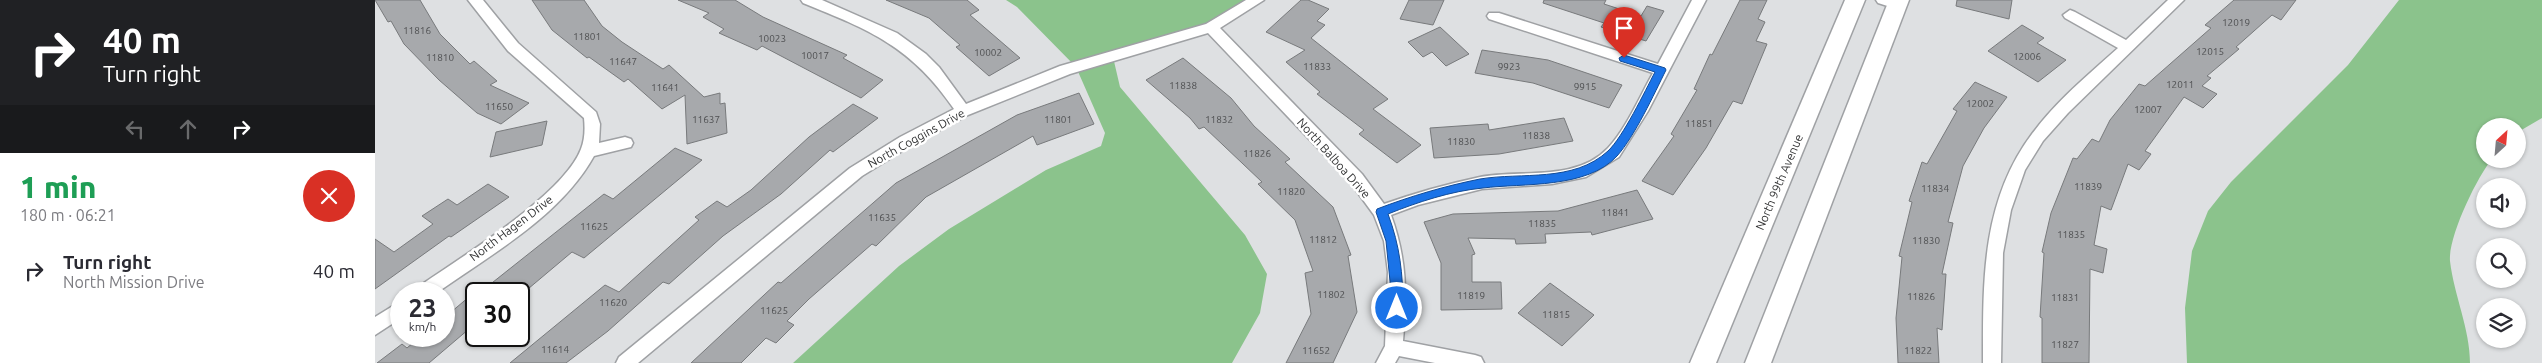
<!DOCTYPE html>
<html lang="en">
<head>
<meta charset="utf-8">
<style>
	body { margin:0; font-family:Ubuntu,sans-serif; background:#f7f7f7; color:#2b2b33; height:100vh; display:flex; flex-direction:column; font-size:19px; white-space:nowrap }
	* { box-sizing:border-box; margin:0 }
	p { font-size:16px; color:#7c7c81 }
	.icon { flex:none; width:28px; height:28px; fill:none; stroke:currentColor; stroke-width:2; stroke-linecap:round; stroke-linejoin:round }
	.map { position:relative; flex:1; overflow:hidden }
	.details { display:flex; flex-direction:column; background:#fff; width:375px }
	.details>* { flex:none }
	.hud { background:#202124; color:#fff; overflow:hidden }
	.needle { width:32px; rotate:26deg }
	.controls { position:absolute; left:2101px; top:118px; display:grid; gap:10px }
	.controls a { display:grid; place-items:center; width:50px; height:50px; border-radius:50%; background:#fff; box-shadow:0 1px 4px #0004; font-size:25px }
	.speed { position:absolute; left:15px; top:282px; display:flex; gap:10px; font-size:25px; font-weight:700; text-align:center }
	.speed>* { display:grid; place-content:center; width:65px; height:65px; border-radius:50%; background:#fff; box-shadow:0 1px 4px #0004; line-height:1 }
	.speed small { font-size:12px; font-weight:400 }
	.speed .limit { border:2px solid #111; border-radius:8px; background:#fff; color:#111 }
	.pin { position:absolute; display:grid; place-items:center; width:42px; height:42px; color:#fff; margin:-51px -21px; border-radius:50% 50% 50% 0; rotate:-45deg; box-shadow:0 0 5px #0007 }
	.pin .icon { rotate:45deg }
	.me { position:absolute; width:55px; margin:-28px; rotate:0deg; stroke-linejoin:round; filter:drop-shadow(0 0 4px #0008) }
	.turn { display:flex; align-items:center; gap:18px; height:105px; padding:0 20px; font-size:22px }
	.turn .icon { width:65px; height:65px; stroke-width:2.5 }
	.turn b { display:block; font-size:35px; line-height:42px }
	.lanes { display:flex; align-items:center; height:48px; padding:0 20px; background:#0003; justify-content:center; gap:25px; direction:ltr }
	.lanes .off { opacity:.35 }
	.round { display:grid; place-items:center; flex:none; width:52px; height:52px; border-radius:26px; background:#f7f7f7 }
	.summary { display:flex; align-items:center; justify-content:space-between; height:85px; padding:0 20px }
	h1 { font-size:30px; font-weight:800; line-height:38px; color:#1e9e55 }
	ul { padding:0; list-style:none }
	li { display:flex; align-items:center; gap:15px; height:65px; padding:0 20px }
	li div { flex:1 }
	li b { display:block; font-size:19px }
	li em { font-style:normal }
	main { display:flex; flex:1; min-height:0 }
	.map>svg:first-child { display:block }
	.green { fill:#8bc38c }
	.building { fill:#a7a9ac; stroke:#787a7c }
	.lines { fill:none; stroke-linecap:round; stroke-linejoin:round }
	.minor-casing { stroke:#9fa1a4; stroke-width:3 }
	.secondary-casing { stroke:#9fa1a4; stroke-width:3 }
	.minor { fill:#fff; fill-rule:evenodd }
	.secondary { fill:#fff; fill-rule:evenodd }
	.route { fill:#1a73e8; stroke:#114b97 }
	.labels { text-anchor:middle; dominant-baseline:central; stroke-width:5; stroke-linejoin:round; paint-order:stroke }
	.number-label { font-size:10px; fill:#4f5052 }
	.street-label { font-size:12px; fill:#323334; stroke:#fff }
</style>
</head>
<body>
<main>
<section class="details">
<div class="hud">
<div class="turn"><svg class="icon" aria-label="right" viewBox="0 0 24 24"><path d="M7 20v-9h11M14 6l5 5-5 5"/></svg><div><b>40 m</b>Turn right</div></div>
<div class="lanes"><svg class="icon off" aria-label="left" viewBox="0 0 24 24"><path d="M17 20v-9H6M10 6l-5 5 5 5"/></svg><svg class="icon off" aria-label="ahead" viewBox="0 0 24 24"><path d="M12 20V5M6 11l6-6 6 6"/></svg><svg class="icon" aria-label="right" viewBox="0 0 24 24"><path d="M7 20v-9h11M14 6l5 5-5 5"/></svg></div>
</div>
<div class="summary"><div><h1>1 min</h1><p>180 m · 06:21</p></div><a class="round" style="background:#d93025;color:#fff"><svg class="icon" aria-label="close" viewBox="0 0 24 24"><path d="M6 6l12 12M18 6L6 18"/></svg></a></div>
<ul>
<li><svg class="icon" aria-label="right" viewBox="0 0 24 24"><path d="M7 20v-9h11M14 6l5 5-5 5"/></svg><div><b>Turn right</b><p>North Mission Drive</p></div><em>40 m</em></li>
</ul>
</section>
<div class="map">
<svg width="2167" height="363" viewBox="0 0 2167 363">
	<rect width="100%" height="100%" fill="#dee0e2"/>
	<g class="green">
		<path d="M631 0H882L836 27 738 57 745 87 870 235 892 274 885 313 857 363H418L524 266 574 229 671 170 726 146 730 133 701 67 642 7Z"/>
		<path d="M2024 0H2167V118L2143 132 2142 126H2110V159H2117C2102 177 2073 237 2075 261 2079 295 2095 329 2095 363H1812L1810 308 1817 251 1833 211 1856 182 1973 65Z"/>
	</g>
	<g class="building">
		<path d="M0 0H45L65 34 95 64 99 61 122 81 115 85 154 103 126 124 102 113 64 80 29 44 16 21 13 22Z"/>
		<path d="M157 0H209L227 26 247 42 288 69 294 65 329 97 345 93V104L350 103 352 133 312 144 310 95 287 109 253 79 249 82 214 57 212 58 177 30Z"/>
		<path d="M303 0H360L388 17 472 55 468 58 508 80 486 98 387 46 382 50 344 33 349 29 328 17 334 13Z"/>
		<path d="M511 0H592L604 10 595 15 645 58 614 76 581 47 585 45 554 18Z"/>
		<path d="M926 0H933L954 9 942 21 950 25 936 38 1013 99 998 109 1046 145 1022 163 984 134 989 130 942 94 945 92 911 62 930 50 891 32Z"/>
		<path d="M1034 0H1069L1058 25 1025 19Z"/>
		<path d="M1169 0H1231L1229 4 1266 16 1272 6 1289 11 1271 41 1226 27 1229 23 1168 3Z"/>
		<path d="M1365 0H1392L1383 19 1390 22 1381 41 1392 44 1367 104 1358 101 1331 148 1298 195 1267 181 1299 136 1296 134 1322 90 1319 89 1335 54 1337 55Z"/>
		<path d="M1582 0H1637L1634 19 1581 6Z"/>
		<path d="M1859 0H1921L1906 20 1897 15 1861 47 1864 49 1832 76 1836 78 1827 86 1842 94 1828 108 1809 97 1770 151 1776 154 1764 170 1753 164 1736 210 1726 206 1719 245 1732 249 1728 273 1715 269 1714 363H1667V318L1665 317 1669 253 1667 252 1676 213 1698 158 1702 159 1717 139 1724 142 1735 120 1764 84 1770 86 1836 28 1830 25Z"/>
		<path d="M1647 25 1669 38 1662 43 1691 60 1663 82 1613 51Z"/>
		<path d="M1065 27 1094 54 1071 66 1057 52 1048 57 1033 42Z"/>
		<path d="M1107 50 1173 60 1247 85 1234 108 1158 83 1100 73Z"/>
		<path d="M808 58 856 98 879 126 915 159 910 162 958 207 976 255 973 256 982 312 958 363H911L936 314 930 273 938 271 920 220 883 184 887 182 829 127 824 129 815 118 771 80Z"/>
		<path d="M1600 82 1632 97 1609 128 1588 166 1573 222 1578 223 1567 274H1571L1567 330 1562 328 1564 363H1523L1521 318 1527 257 1524 256 1537 202 1534 201 1547 162 1552 164 1582 111 1578 109Z"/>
		<path d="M704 93 719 124 662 145 658 136 551 197 501 246 497 244 434 299 412 321 419 325 401 343 391 338 366 363H316L403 282 406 283 521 183 642 115Z"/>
		<path d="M478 104 503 118 458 152 455 150 406 194 348 236 294 284 288 282 233 331 191 363H135L230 285 244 292 324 220 320 217 342 201 352 207 376 190 434 137Z"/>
		<path d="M1189 118 1198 141 1124 154 1059 158 1055 128 1113 124 1114 130Z"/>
		<path d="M172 121 167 145 115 157 121 132Z"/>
		<path d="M300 148 327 160 209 258 197 252 147 294H103L229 194 238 199Z"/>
		<path d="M113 184 134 197 76 237 74 236 0 289V239L19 252 58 224 47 216 73 199 82 205Z"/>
		<path d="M1262 190 1278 219 1217 235 1216 232 1170 234 1171 243 1141 244 1140 239 1093 238 1100 254 1097 255V282H1126L1127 309 1066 310V263L1049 222 1078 214 1183 211Z"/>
		<path d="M1175 283 1219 315 1187 346 1143 313Z"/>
		<path d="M101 291V323L54 363H2L27 344 32 348 46 336H69V318Z"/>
	</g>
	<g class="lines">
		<defs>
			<g id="minor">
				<path d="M93 0H108L143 43 221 112 225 124 224 143 250 137 256 139 258 143 256 147 219 156C185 217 115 255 60 294H37L40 289C83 259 188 196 206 149 210 139 210 128 209 118L133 51Z"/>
				<path d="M426 0H447L522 33 551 54 564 67 591 104 685 66 831 24 871 0H889L845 28 987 174 1009 204C1040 193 1072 184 1105 177 1146 169 1201 182 1233 148 1251 129 1265 96 1278 73L1114 19 1112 16 1114 13H1124L1283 64 1317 0H1331L1273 111 1244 157 1211 177 1177 184 1107 189 1043 205 1016 215C1032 259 1032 295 1028 341L1100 355 1106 357 1109 363H1060L1024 356 1020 363H1001L1010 346 1013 272 1009 241 999 215 975 182 833 33 695 74 593 115 537 145 487 176 263 363H241L244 357 475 168 525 137 579 109C537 47 495 30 428 3Z"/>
				<path d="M1501 0H1525L1529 4 1522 9 1503 3Z"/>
				<path d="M1793 0H1809L1693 113 1668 141 1650 170 1636 210 1628 253 1626 363H1608C1608 282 1606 202 1657 134 1681 101 1713 75 1743 48L1690 18 1688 15 1695 10 1700 12 1751 40Z"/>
				<path d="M26 301V318L0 335V317Z"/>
			</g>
			<g id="secondary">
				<path d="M1470 0H1490L1341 363H1315Z"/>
				<path d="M1514 0H1534L1396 363H1370Z"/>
			</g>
		</defs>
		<use href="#minor" class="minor-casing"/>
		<use href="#secondary" class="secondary-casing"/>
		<use href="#minor" class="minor"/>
		<use href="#secondary" class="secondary"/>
	</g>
	<path class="route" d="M1249 55 1290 68 1291 70C1279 94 1260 136 1242 156 1212 189 1148 183 1108 188 1076 191 1043 202 1013 214 1025 246 1028 274 1028 308L1026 311H1018L1011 241 1001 212 1002 209C1036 196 1070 186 1105 179 1147 172 1198 183 1233 151 1248 137 1270 91 1280 72L1245 61 1244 58Z"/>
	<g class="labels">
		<g class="number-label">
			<text x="1861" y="22">12019</text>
			<text x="42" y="30">11816</text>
			<text x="212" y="36">11801</text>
			<text x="397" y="38">10023</text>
			<text x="1835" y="51">12015</text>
			<text x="613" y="52">10002</text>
			<text x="440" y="55">10017</text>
			<text x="1652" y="56">12006</text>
			<text x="65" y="57">11810</text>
			<text x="248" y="61">11647</text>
			<text x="942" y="66">11833</text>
			<text x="1134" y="66">9923</text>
			<text x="1805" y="84">12011</text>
			<text x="808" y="85">11838</text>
			<text x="1210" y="86">9915</text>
			<text x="290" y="87">11641</text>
			<text x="1605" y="103">12002</text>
			<text x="124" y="106">11650</text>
			<text x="1773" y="109">12007</text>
			<text x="331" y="119">11637</text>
			<text x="683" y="119">11801</text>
			<text x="844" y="119">11832</text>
			<text x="1324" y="123">11851</text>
			<text x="1161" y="135">11838</text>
			<text x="1086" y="141">11830</text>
			<text x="882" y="153">11826</text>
			<text x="1713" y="186">11839</text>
			<text x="1560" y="188">11834</text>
			<text x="916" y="191">11820</text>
			<text x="1240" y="212">11841</text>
			<text x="507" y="217">11635</text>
			<text x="1167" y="223">11835</text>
			<text x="219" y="226">11625</text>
			<text x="1696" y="234">11835</text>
			<text x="948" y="239">11812</text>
			<text x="1551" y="240">11830</text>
			<text x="956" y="294">11802</text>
			<text x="1096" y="295">11819</text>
			<text x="1546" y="296">11826</text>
			<text x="1690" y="297">11831</text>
			<text x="238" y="302">11620</text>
			<text x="399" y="310">11625</text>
			<text x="1181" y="314">11815</text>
			<text x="1690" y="344">11827</text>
			<text x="180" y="349">11614</text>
			<text x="941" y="350">11652</text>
			<text x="1543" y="350">11822</text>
		</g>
		<g class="street-label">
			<text transform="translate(541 138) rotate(-29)">North Coggins Drive</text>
			<text transform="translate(959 158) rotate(48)">North Balboa Drive</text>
			<text transform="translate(1404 182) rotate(-67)">North 99th Avenue</text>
			<text transform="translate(136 228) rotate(-37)">North Hagen Drive</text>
		</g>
	</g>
</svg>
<div class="controls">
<a><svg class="needle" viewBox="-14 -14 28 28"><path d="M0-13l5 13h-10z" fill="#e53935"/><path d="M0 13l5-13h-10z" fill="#7c7c81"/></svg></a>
<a><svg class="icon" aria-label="sound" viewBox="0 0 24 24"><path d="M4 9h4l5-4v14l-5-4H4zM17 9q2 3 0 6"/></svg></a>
<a><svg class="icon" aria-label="search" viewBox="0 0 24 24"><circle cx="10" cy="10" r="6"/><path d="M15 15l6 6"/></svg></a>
<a><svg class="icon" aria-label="layers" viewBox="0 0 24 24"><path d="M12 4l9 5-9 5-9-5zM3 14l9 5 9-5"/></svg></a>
</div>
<div class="speed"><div>23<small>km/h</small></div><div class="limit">30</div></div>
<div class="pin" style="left:1249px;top:58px;background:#d93025"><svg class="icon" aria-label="arrive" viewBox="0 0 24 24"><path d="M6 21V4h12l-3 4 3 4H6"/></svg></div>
<svg class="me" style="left:1022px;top:308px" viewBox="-20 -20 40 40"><circle r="17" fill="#1a73e8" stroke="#fff" stroke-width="3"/><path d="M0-11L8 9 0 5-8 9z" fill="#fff"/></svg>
</div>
</main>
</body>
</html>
